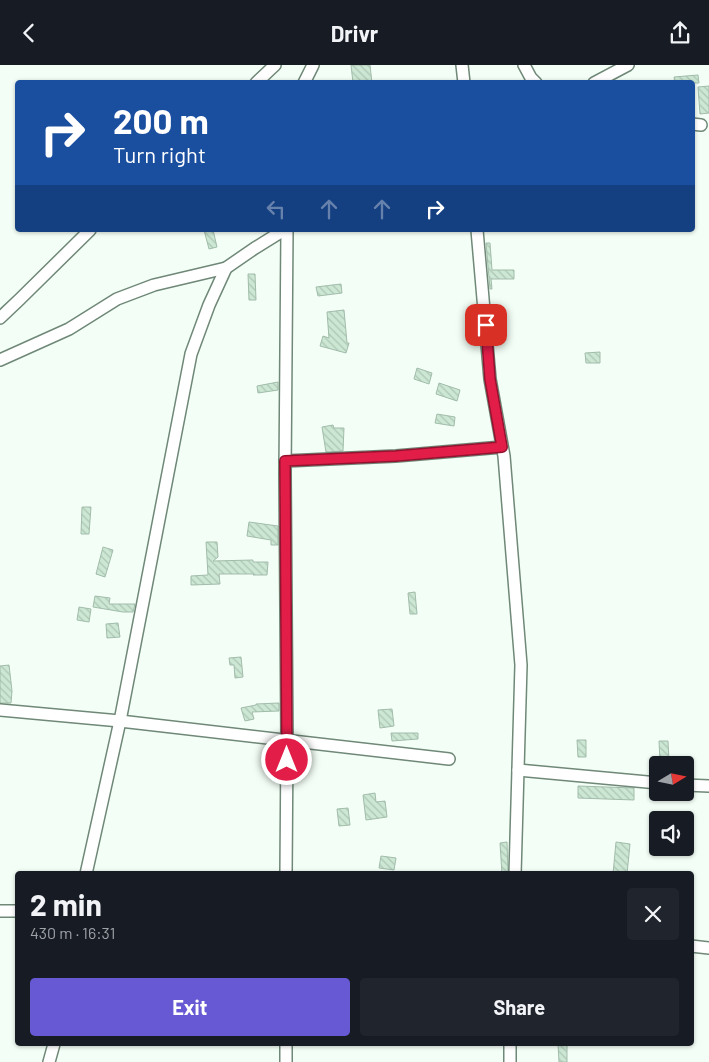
<!DOCTYPE html>
<html lang="en">
<head>
<meta charset="utf-8">
<style>
	body { margin:0; font-family:Barlow,sans-serif; background:#20242c; color:#f1f3f6; height:100vh; display:flex; flex-direction:column; font-size:19px; white-space:nowrap }
	* { box-sizing:border-box; margin:0 }
	p { font-size:16px; color:#9ea1a6 }
	.icon { flex:none; width:28px; height:28px; fill:none; stroke:currentColor; stroke-width:2; stroke-linecap:round; stroke-linejoin:round }
	.map { position:relative; flex:1; overflow:hidden }
	.panel { position:absolute; left:15px; top:806px; width:679px; height:175px; display:flex; flex-direction:column; background:#171b24; border-radius:5px; box-shadow:0 1px 4px #0004 }
	.panel>* { flex:none }
	.guide { position:absolute; left:15px; top:15px; width:680px; height:152px; border-radius:5px; box-shadow:0 1px 4px #0004; background:#1a4fa0; color:#fff; overflow:hidden }
	.needle { width:32px; rotate:80deg }
	.controls { position:absolute; left:649px; top:691px; display:grid; gap:10px }
	.controls a { display:grid; place-items:center; width:45px; height:45px; border-radius:5px; background:#171b24; box-shadow:0 1px 4px #0004; font-size:25px }
	.pin { position:absolute; display:grid; place-items:center; width:42px; height:42px; color:#fff; margin:-21px; border-radius:10px; box-shadow:0 2px 8px #0006 }
	.me { position:absolute; width:55px; margin:-28px; rotate:0deg; stroke-linejoin:round; filter:drop-shadow(0 0 4px #0008) }
	.turn { display:flex; align-items:center; gap:18px; height:105px; padding:0 15px; font-size:22px }
	.turn .icon { width:65px; height:65px; stroke-width:2.5 }
	.turn b { display:block; font-size:35px; line-height:42px }
	.lanes { display:flex; align-items:center; height:48px; padding:0 15px; background:#0003; justify-content:center; gap:25px; direction:ltr }
	.lanes .off { opacity:.35 }
	.round { display:grid; place-items:center; flex:none; width:52px; height:52px; border-radius:5px; background:#20242c }
	.summary { display:flex; align-items:center; justify-content:space-between; height:85px; padding:0 15px }
	h1 { font-size:30px; font-weight:700; line-height:38px }
	.cta { display:flex; gap:10px; margin-top:auto; padding:10px 15px }
	.cta a { flex:1; height:58px; border-radius:5px; background:#6759d3; color:#fff; font-size:20px; font-weight:700; line-height:58px; text-align:center }
	.cta a+a { background:#20242c; color:#f1f3f6 }
	header { display:flex; justify-content:space-between; align-items:center; height:65px; padding:0 15px; background:#171b24; font-size:22px; font-weight:700 }
	.map>svg:first-child { display:block }
	.building { fill:url(#building-back-hatch); stroke:#a2bcaa }
	.lines { fill:none; stroke-linecap:round; stroke-linejoin:round }
	.minor-casing { stroke:#6f8877; stroke-width:14 }
	.minor { stroke:#fff; stroke-width:11 }
	.route-casing { stroke:#92132f; stroke-width:12 }
	.route { stroke:#e11d48; stroke-width:9 }
</style>
</head>
<body>
<header><svg class="icon" aria-label="back" viewBox="0 0 24 24"><path d="M15 5l-7 7 7 7"/></svg>Drivr<svg class="icon" aria-label="share" viewBox="0 0 24 24"><path d="M12 15V3M7 8l5-5 5 5M5 13v7h14v-7"/></svg></header>
<div class="map">
<svg width="709" height="997" viewBox="0 0 709 997">
	<defs>
		<pattern id="building-back-hatch" width="6" height="6" patternUnits="userSpaceOnUse" patternTransform="scale(1.25)"><rect width="6" height="6" fill="#cce7d4"/><path d="M-1 5l2 2M0 0l6 6M5-1l2 2" fill="none" stroke="#aec6b5"/></pattern>
	</defs>
	<rect width="100%" height="100%" fill="#f3fef6"/>
	<g class="building">
		<path d="M351 0H370L372 18H353Z"/>
		<path d="M698 10 699 18H675L674 12Z"/>
		<path d="M709 21V48L700 49 698 22Z"/>
		<path d="M204 165H213L217 182 209 184Z"/>
		<path d="M486 178H490L492 205H514V214H491L492 224H490Z"/>
		<path d="M248 209H255L256 235H249Z"/>
		<path d="M341 219 342 228 318 231 316 222Z"/>
		<path d="M344 245 347 278H349L346 288 320 281 323 271 329 273 327 247Z"/>
		<path d="M600 287V298H586L585 288Z"/>
		<path d="M417 303 432 308 429 319 414 314Z"/>
		<path d="M278 317V325L258 328 257 321Z"/>
		<path d="M439 318 460 325 457 336 436 329Z"/>
		<path d="M437 349 455 352 454 361 435 358Z"/>
		<path d="M333 360 334 363H344L343 386 326 387 322 362Z"/>
		<path d="M82 442H91L89 469H81Z"/>
		<path d="M249 457 278 461V480H271V475L247 471Z"/>
		<path d="M206 477H217L218 492 213 496 253 495V497H268L267 510H253L254 509H219L220 519 191 520V511L208 510Z"/>
		<path d="M103 482 113 485 105 512 96 509Z"/>
		<path d="M415 527 417 549H410L408 528Z"/>
		<path d="M95 531 110 533 109 539H135L133 547H123L93 542Z"/>
		<path d="M79 542 91 544 89 557 77 555Z"/>
		<path d="M118 558 120 572 107 573 106 559Z"/>
		<path d="M241 592 243 612 235 613 234 600H230L229 593Z"/>
		<path d="M9 600 12 626 11 638H0V601Z"/>
		<path d="M279 638V646L252 647 254 654 245 656 241 643 256 640V639Z"/>
		<path d="M392 644 394 661 380 663 378 645Z"/>
		<path d="M391 668H418V674L392 676Z"/>
		<path d="M577 675H586V692H578Z"/>
		<path d="M659 676H668L669 696H660Z"/>
		<path d="M578 721 634 723V735L578 733Z"/>
		<path d="M375 728 376 737 385 736 387 752 366 755 363 730Z"/>
		<path d="M348 743 350 760 339 761 337 744Z"/>
		<path d="M507 777 508 808 502 809 500 778Z"/>
		<path d="M616 777 630 779 627 809H613Z"/>
		<path d="M381 791 396 793 394 805 379 803Z"/>
		<path d="M558 979H567V997H559Z"/>
	</g>
	<g class="lines">
		<defs>
			<g id="minor">
				<path d="M462 0 464 18"/>
				<path d="M524 0 531 13 536 18"/>
				<path d="M256 18 275 0"/>
				<path d="M304 18 313 0"/>
				<path d="M594 18 628 0"/>
				<path d="M692 59 701 60"/>
				<path d="M477 165 490 314 504 391 521 600 515 809"/>
				<path d="M0 253 20 234 90 165"/>
				<path d="M0 295 69 264 117 234 154 220 226 203"/>
				<path d="M285 396 396 391 502 382"/>
				<path d="M0 645 120 656 449 694"/>
				<path d="M518 705 658 718"/>
				<path d="M685 720 709 721"/>
				<path d="M86 809 120 656 191 289 209 240 226 203 255 183 284 165"/>
				<path d="M286 809 287 676 285 409 287 165"/>
				<path d="M0 846H18"/>
				<path d="M691 881 709 883"/>
				<path d="M286 979V997"/>
				<path d="M49 997 54 979"/>
				<path d="M510 997V979"/>
			</g>
		</defs>
		<use href="#minor" class="minor-casing"/>
		<use href="#minor" class="minor"/>
	</g>
	<g class="lines">
		<defs>
			<path id="route" d="M287 695 285 396 396 391 502 382 490 314 486 260"/>
		</defs>
		<use href="#route" class="route-casing"/>
		<use href="#route" class="route"/>
	</g>
</svg>
<div class="controls">
<a><svg class="needle" viewBox="-14 -14 28 28"><path d="M0-13l5 13h-10z" fill="#e53935"/><path d="M0 13l5-13h-10z" fill="#9ea1a6"/></svg></a>
<a><svg class="icon" aria-label="sound" viewBox="0 0 24 24"><path d="M4 9h4l5-4v14l-5-4H4zM17 9q2 3 0 6"/></svg></a>
</div>
<div class="pin" style="left:486px;top:260px;background:#d93025"><svg class="icon" aria-label="arrive" viewBox="0 0 24 24"><path d="M6 21V4h12l-3 4 3 4H6"/></svg></div>
<svg class="me" style="left:287px;top:695px" viewBox="-20 -20 40 40"><circle r="17" fill="#e11d48" stroke="#fff" stroke-width="3"/><path d="M0-11L8 9 0 5-8 9z" fill="#fff"/></svg>
<div class="guide">
<div class="turn"><svg class="icon" aria-label="right" viewBox="0 0 24 24"><path d="M7 20v-9h11M14 6l5 5-5 5"/></svg><div><b>200 m</b>Turn right</div></div>
<div class="lanes"><svg class="icon off" aria-label="left" viewBox="0 0 24 24"><path d="M17 20v-9H6M10 6l-5 5 5 5"/></svg><svg class="icon off" aria-label="ahead" viewBox="0 0 24 24"><path d="M12 20V5M6 11l6-6 6 6"/></svg><svg class="icon off" aria-label="ahead" viewBox="0 0 24 24"><path d="M12 20V5M6 11l6-6 6 6"/></svg><svg class="icon" aria-label="right" viewBox="0 0 24 24"><path d="M7 20v-9h11M14 6l5 5-5 5"/></svg></div>
</div>
<section class="panel">
<div class="summary"><div><h1>2 min</h1><p>430 m · 16:31</p></div><a class="round"><svg class="icon" aria-label="close" viewBox="0 0 24 24"><path d="M6 6l12 12M18 6L6 18"/></svg></a></div>
<div class="cta"><a>Exit</a><a>Share</a></div>
</section>
</div>
</body>
</html>
